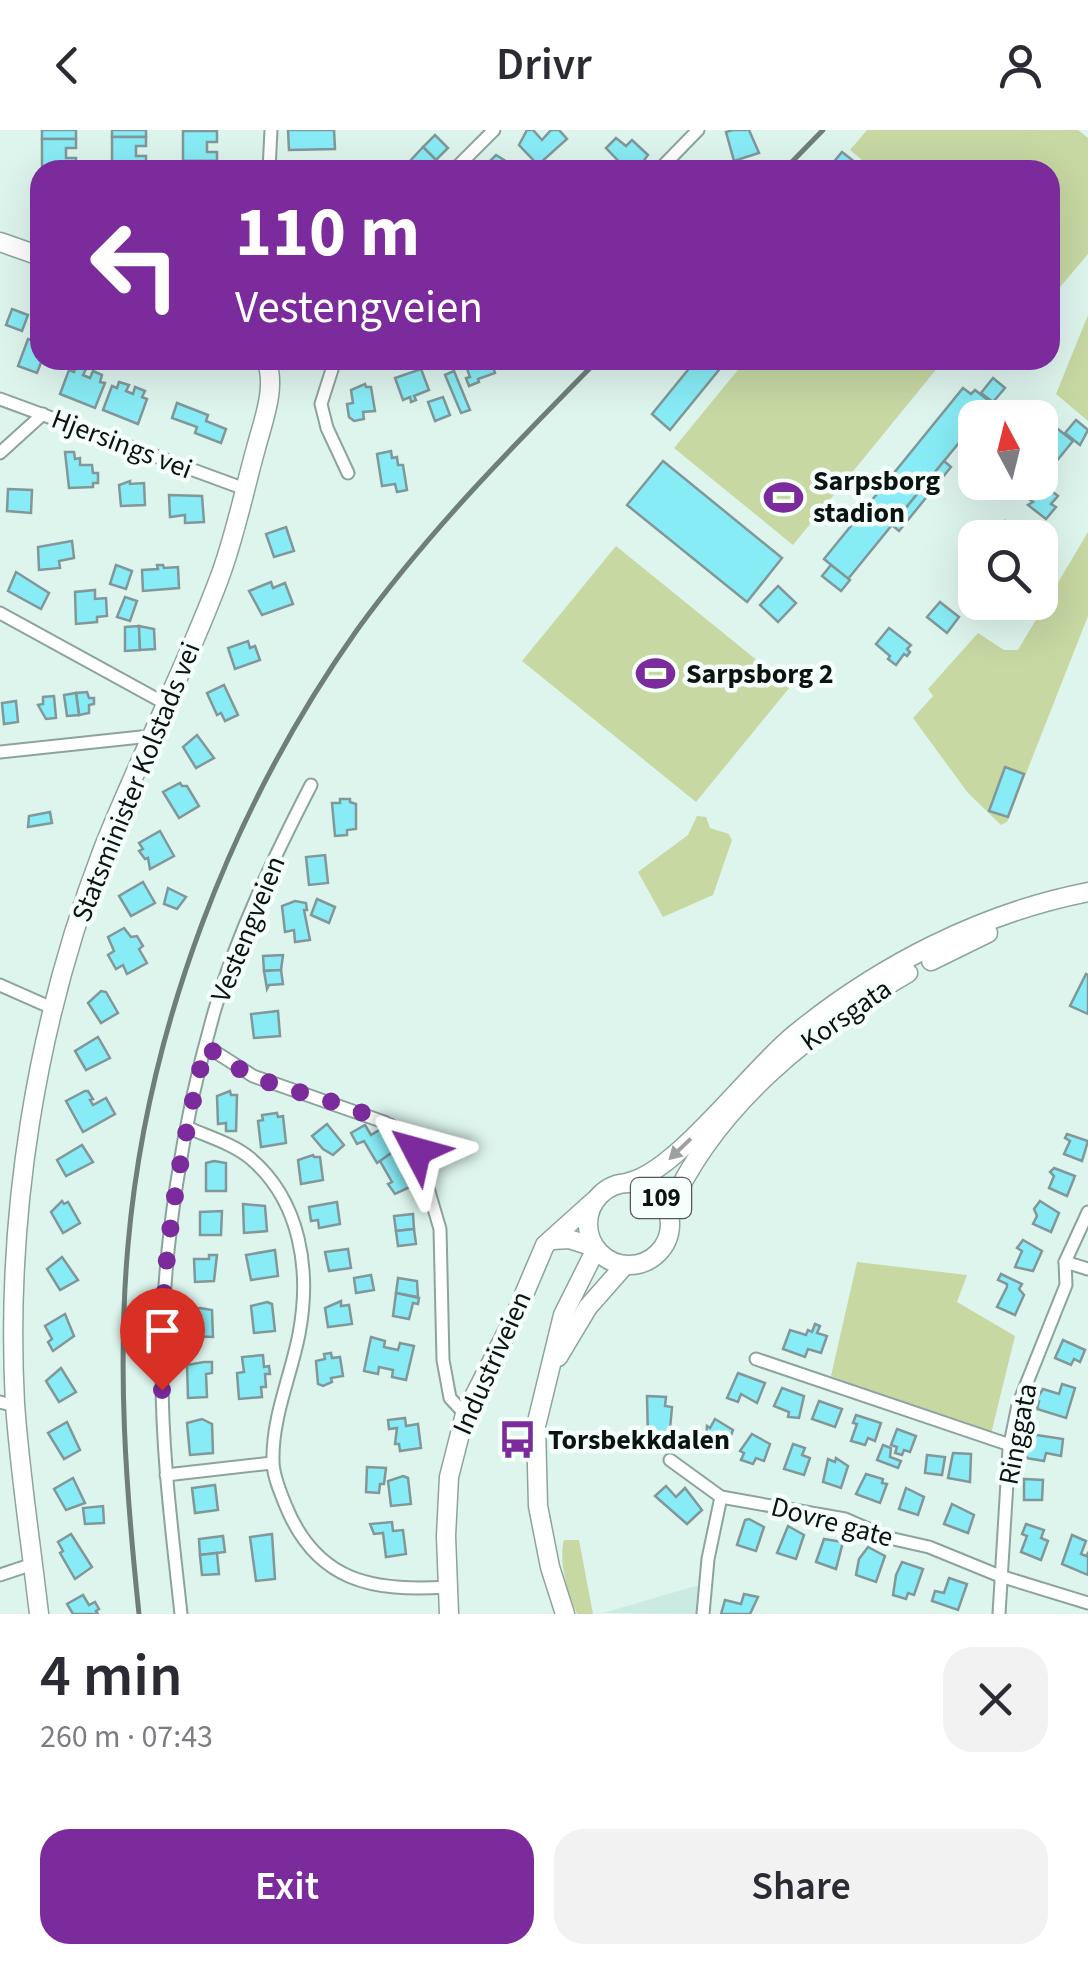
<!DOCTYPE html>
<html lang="en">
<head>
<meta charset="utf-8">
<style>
	body { margin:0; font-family:"Source Sans 3",sans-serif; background:#f2f2f3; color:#2b2b33; height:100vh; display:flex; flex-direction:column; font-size:38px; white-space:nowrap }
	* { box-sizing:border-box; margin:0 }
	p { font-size:32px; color:#7c7c81 }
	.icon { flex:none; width:55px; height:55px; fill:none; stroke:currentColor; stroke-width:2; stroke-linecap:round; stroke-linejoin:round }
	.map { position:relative; height:1484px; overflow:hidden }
	.drawer { display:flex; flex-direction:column; background:#fff; flex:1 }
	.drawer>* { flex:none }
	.top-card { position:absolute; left:30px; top:30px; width:1030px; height:210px; border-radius:30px; box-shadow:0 10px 40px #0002; background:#7b2b9c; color:#fff; overflow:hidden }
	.needle { width:65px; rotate:353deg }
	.controls { position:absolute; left:958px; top:270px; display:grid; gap:20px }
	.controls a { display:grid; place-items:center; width:100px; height:100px; border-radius:20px; background:#fff; box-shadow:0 10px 40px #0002; font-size:50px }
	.pin { position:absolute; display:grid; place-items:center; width:85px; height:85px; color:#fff; margin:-102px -42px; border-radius:50% 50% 50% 0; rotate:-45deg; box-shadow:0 0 10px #0007 }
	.pin .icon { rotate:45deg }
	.me { position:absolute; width:110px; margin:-55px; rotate:309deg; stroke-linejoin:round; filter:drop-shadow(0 0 8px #0008) }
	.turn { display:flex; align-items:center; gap:35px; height:210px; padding:0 40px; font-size:45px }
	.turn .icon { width:130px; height:130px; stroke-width:2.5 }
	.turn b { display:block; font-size:70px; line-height:85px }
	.round { display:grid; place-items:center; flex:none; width:105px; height:105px; border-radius:30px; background:#f2f2f3 }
	.summary { display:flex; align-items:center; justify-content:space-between; height:170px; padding:0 40px }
	h1 { font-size:60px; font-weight:600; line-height:75px }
	.cta { display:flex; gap:20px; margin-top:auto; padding:20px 40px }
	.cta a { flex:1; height:115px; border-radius:30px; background:#7b2b9c; color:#fff; font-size:40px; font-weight:600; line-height:115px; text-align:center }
	.cta a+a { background:#f2f2f3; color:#2b2b33 }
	header { display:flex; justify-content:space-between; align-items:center; height:130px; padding:0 40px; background:#fff; font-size:45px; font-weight:600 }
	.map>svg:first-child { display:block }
	.built { fill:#cbebe2 }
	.green { fill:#c7d8a3 }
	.building { fill:#88ecf6; stroke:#819799; stroke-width:2.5 }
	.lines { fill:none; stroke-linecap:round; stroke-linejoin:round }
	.street-casing { stroke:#8da39d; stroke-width:15 }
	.secondary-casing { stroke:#8da39d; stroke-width:21 }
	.primary-casing { stroke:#8da39d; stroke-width:21 }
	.street { stroke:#fff; stroke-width:11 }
	.secondary { stroke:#fff; stroke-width:18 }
	.primary { stroke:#fff; stroke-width:18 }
	.rail { stroke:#6f7e7a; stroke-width:5 }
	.oneway { fill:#9ea1a0 }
	.route { stroke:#7b2b9c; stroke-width:18; stroke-dasharray:0 32.4 }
	.labels { text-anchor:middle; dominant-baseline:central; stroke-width:9; stroke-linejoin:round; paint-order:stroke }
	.shield { fill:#f5fffc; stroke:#525a58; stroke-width:2.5 }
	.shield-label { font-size:25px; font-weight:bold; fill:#0c1412 }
	.street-label { font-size:28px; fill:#0c1412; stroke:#f5fffc }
	.poi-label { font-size:28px; font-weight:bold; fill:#0c1412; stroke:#f5fffc; text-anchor:start }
</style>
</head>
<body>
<header><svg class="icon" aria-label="back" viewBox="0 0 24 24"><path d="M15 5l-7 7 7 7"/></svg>Drivr<svg class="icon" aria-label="person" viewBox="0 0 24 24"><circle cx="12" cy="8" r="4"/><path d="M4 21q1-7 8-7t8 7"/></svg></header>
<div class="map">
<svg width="1088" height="1484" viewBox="0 0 1088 1484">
	<rect width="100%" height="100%" fill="#def5ee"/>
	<path class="built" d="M706 1453 703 1484 603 1483Z"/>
	<g class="green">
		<path d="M867 0H1078L1088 8V124L1050 169V40H874L850 20Z"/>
		<path d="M1088 185V291L1056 264Z"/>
		<path d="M746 230H942L943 231 793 415 674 318Z"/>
		<path d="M1088 402V486L1007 692 1001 695 968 663 913 588 933 566 928 559 978 503 1004 520H1018Z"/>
		<path d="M616 416 790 557 696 672 522 531Z"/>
		<path d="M697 686 706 687 710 698 729 704 732 710 713 765 663 787 638 742 688 705Z"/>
		<path d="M857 1132 967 1145 957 1172 1015 1206 990 1308 831 1246Z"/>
		<path d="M564 1410H579L593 1484H577C568 1462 558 1432 564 1410Z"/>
	</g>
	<g class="building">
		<rect x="42" y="0" width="34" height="9"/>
		<rect x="112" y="0" width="34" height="7"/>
		<path d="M288 0H334L335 19 289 20Z"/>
		<path d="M527 0H533L542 10 551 0H559L567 9 538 35 519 15Z"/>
		<path d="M733 0H749L759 23 734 31 726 2Z"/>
		<path d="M183 1H217V12H207V22H217V31H183Z"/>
		<path d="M435 5 448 18 436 30 423 17Z"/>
		<path d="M112 7H146V16H136V26H146V35H112Z"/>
		<path d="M616 8 626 16 632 10 648 25 637 40H627L606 18Z"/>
		<path d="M42 9H76V18H66V28H76V38H42Z"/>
		<path d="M423 17 436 30 427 40H421L411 30Z"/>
		<path d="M842 22 865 40H827Z"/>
		<path d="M496 25 509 33 506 35 510 39 481 40Z"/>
		<path d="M183 31H217V39L182 40Z"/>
		<path d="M12 179 28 185 22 201 6 195Z"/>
		<path d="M28 209 36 212 40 210 42 230 37 243 18 236Z"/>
		<path d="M464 230H491L495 243 478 249 479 252 469 256 466 248 470 247Z"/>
		<path d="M696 230H727L670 300 652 284Z"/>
		<path d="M76 236 86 239 83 245 90 248 93 241 102 245 100 252 105 253 95 278 60 264 69 240 74 242Z"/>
		<path d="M421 239 429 260 414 266 416 270 411 272 410 267 403 270 395 248Z"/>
		<path d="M454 241 470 280 461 283 445 245Z"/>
		<path d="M993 248 1005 258 993 272 981 263Z"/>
		<path d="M119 252 129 255 126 261 133 264 135 257 145 261 142 267 147 269 138 294 103 280 112 256 117 258Z"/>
		<path d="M365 254 366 257H371L375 281 363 282 364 289 354 291 349 287 347 274 353 273 351 260Z"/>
		<path d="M963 258 971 264 975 260 989 271 985 276 988 278 980 288H975V293L848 449 824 429Z"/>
		<path d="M443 267 450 285 435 291 428 272Z"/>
		<path d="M177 273 208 285 206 291 226 299 221 313 195 303 197 297 172 288Z"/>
		<path d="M1076 290 1088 300 1080 315 1065 303Z"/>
		<path d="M1054 296 1073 311 1055 333 1048 327 1052 321 1041 312Z"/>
		<path d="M391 321 392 328 397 327 398 335H403L407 360 397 362 395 354 382 356 377 324Z"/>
		<path d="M65 322H74L75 329 80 328V335H92L93 343H98V353H93V357L69 358Z"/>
		<path d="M663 331 782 428 747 472 627 375Z"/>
		<path d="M944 331 951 337 899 401 892 395Z"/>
		<path d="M130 351V354L144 353 145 375 121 376 119 355Z"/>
		<path d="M1036 352H1040L1058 366 1051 374 1056 377 1046 389 1028 375 1033 372 1025 366Z"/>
		<path d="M8 359 32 360 31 383 7 381Z"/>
		<path d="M169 365 202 366 204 392 185 393V385L170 387Z"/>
		<path d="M1005 391 1025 406 1024 408 993 406Z"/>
		<path d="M286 397 294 421 274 427 266 404Z"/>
		<path d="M72 411 74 428 59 431 60 438 39 440 38 417Z"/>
		<path d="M116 435 132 441 126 459 110 454Z"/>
		<path d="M157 435H163L164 438 178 437 179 458 143 461 142 440 158 439Z"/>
		<path d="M831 435 850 450 841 461 822 446Z"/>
		<path d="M16 442 49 463 41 479 8 461Z"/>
		<path d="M271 452 273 458 285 453 293 474 262 485 249 461Z"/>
		<path d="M778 456 796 473 778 492 760 475Z"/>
		<path d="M95 460V469L106 468 107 486 97 487V492L76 494 75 462Z"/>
		<path d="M125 467 137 471 130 491 117 487Z"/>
		<path d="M940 472 959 487 947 503 927 487Z"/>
		<path d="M139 496 140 520 125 521V497Z"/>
		<path d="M139 496 154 499 155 519 140 520Z"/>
		<path d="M889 498 911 515 907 519 910 522 907 526 904 524 896 535 888 529 890 526 876 514Z"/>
		<path d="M248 511 250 518 255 516 260 530 235 539 228 518Z"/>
		<path d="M224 555 238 585 225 591 221 583 217 585 207 563Z"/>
		<path d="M87 562 89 568H94V574L89 575V583L79 585 76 563Z"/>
		<path d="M76 563 79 585 67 586 64 565Z"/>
		<path d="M54 566 56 588 46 589 38 575 43 574V567Z"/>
		<path d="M16 571 18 592 4 594 2 573Z"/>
		<path d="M197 605 214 628 196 638 183 617Z"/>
		<path d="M1005 637 1024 644 1008 687 989 681Z"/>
		<path d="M180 653 182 656H187L199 676 179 688 163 662Z"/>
		<path d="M340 669H350V672L356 674V699L347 700V705L335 706 332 673H340Z"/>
		<path d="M50 682 52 693 28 697 29 686Z"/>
		<path d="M160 701 174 726 150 739 148 728 145 729 139 721 143 719 139 713Z"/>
		<path d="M325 725 328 753 309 755 306 727Z"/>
		<path d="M143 752 155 773 131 786 119 766Z"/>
		<path d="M168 758 186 767 177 779 164 774Z"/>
		<path d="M317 769 335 777 329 793 311 785Z"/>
		<path d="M295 771 306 773 307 780H304L310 810 295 812 294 800 285 802 282 776Z"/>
		<path d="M124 798 131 807 137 806 143 816 139 819 147 833 127 844 123 835 116 839 108 825 114 821 108 807Z"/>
		<path d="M283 825 281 840 264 841 263 826Z"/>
		<path d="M281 840 283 854 269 855 267 859 264 841Z"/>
		<path d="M1086 844 1088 845V884L1070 876Z"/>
		<path d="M101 861 106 862 118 883 101 893 88 873Z"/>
		<path d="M278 881 280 906 254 908 251 884Z"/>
		<path d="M98 907 110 928 86 940 75 921Z"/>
		<path d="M85 961H88L93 969 90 970 93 975 106 968 115 984 83 1002 66 971Z"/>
		<path d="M230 961 231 965H237L236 1001H226V993L218 994 217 966Z"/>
		<path d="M277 983 278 987 283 986 286 1013 261 1017 258 991 263 990 262 985Z"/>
		<path d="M327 994 344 1015 333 1025 323 1019 312 1006Z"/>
		<path d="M365 995 371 1005 381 999 397 1019 377 1033 364 1011 357 1014 351 1003Z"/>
		<path d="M1067 1004 1088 1011 1082 1031 1064 1024 1070 1011 1065 1008Z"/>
		<path d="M82 1015 93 1032 66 1046 57 1030Z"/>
		<path d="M397 1019H402L411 1041 403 1045 410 1057 395 1064 388 1054 392 1052 380 1031Z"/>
		<path d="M313 1025 314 1027H320L323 1050 301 1054 298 1030Z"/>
		<path d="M214 1031 226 1033V1061H206V1033Z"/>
		<path d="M1054 1038 1075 1046 1067 1066 1049 1058 1054 1046 1050 1042Z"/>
		<path d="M62 1071 64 1074 68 1072 80 1093 63 1103 51 1082Z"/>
		<path d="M1040 1071 1059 1083 1051 1102 1033 1094 1037 1086 1034 1079Z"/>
		<path d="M337 1072 340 1094 319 1098 318 1090 311 1091 309 1077Z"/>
		<path d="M243 1074 265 1076 267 1101 244 1103Z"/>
		<path d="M222 1081 221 1105H200V1082Z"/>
		<path d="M413 1084 414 1099 396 1101 394 1086Z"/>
		<path d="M414 1099 416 1114 398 1116 396 1101Z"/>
		<path d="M1023 1110 1042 1121 1033 1141 1015 1137 1022 1121 1017 1118Z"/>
		<path d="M348 1119 351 1138 329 1141 325 1122Z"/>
		<path d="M275 1120 278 1146 251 1150 246 1125Z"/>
		<path d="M209 1125H217L214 1151 195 1152 194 1129H209Z"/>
		<path d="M62 1127 78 1150 60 1160 47 1139Z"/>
		<path d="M1001 1144 1022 1154 1019 1159 1024 1165 1015 1185 997 1177 1007 1157V1154L998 1150Z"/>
		<path d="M371 1145 374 1160 356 1163 354 1148Z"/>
		<path d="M398 1148 417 1151 418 1167 396 1163Z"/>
		<path d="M396 1163 419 1168 418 1174 413 1173 409 1189 393 1186Z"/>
		<path d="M341 1171V1176L349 1175 352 1194 328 1197 325 1178Z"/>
		<path d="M267 1172 272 1174 275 1201 254 1203 251 1176Z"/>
		<path d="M200 1178 212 1180 213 1207 189 1206 190 1180Z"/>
		<path d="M65 1184 74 1206 53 1221 48 1212 52 1209 45 1196Z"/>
		<path d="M815 1194 820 1196 817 1203 827 1206 821 1223 808 1219 805 1227 783 1219 790 1200 806 1205 808 1200 812 1202Z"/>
		<path d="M371 1207 385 1211 384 1217 398 1220 400 1213 414 1216 406 1250 392 1247 393 1240 379 1237 378 1244 364 1241Z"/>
		<path d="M1063 1210 1085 1220 1080 1232 1074 1229 1071 1235 1055 1228Z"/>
		<path d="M331 1223 332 1228 340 1227 343 1246 331 1248 332 1252 323 1256 318 1254 316 1231 325 1229 324 1224Z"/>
		<path d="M263 1225 264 1237 269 1236 270 1244H265L266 1257H261L262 1267 239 1269 237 1243 244 1242 242 1227Z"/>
		<path d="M204 1232H212V1243L206 1244 207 1267 188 1268 187 1235Z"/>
		<path d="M61 1238 76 1262 59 1272 46 1251Z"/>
		<path d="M738 1243 765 1253 757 1273 741 1264 738 1272 727 1268Z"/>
		<path d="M1062 1254 1075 1258 1066 1288 1037 1279 1039 1271 1036 1270 1043 1259 1059 1264Z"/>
		<path d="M782 1258 804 1266 799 1288 788 1287 789 1282 774 1276Z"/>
		<path d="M647 1266 666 1267 665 1276 672 1277 669 1310 648 1308Z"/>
		<path d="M819 1271 842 1279 835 1297 812 1289Z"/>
		<path d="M856 1285 881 1293 875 1311 868 1308 865 1315 851 1311 857 1294 853 1293Z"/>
		<path d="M405 1288 406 1296 418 1294 421 1318 400 1321 399 1314H395L397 1298 389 1299 388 1290Z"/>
		<path d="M202 1289 212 1294 213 1323 190 1325 187 1293Z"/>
		<path d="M715 1289 733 1300 726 1318 706 1310 707 1296 710 1298Z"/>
		<path d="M67 1292 80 1320 64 1329 48 1303Z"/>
		<path d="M897 1299 916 1306 910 1322 904 1320 902 1325 895 1323 897 1317 891 1315Z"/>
		<path d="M752 1304 770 1314 764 1331 756 1328 753 1334 741 1330 744 1323 740 1321Z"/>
		<path d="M1030 1304 1063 1309 1061 1326 1046 1323 1044 1331 1026 1328Z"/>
		<path d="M793 1314 805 1318 802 1325 810 1328 804 1345 784 1339Z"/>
		<path d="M883 1315 891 1318 890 1327 901 1331 898 1338 877 1330Z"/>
		<path d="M953 1323 971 1324 970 1352 948 1348Z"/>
		<path d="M927 1325 945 1327 942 1345 925 1343Z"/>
		<path d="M836 1328 848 1336 841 1358 823 1352 828 1329 835 1332Z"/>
		<path d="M367 1337 386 1338 384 1354H380L379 1363 366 1362Z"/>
		<path d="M866 1344 883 1349 882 1353 887 1354 880 1373 856 1364Z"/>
		<path d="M403 1346 408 1348 411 1374 391 1376 388 1351Z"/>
		<path d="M73 1348 85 1373 66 1380 54 1359Z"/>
		<path d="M1024 1349 1043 1350 1042 1370H1024Z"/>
		<path d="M215 1355 218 1380 195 1383 192 1358Z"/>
		<path d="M666 1356 676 1367 685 1358 702 1380 687 1394 655 1366Z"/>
		<path d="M906 1358 924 1367 918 1385 899 1379Z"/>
		<path d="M952 1374 974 1385 968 1403 944 1394Z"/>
		<path d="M103 1376 104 1393 85 1394 83 1378Z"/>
		<path d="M749 1389 764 1397 756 1421 737 1415 745 1390Z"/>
		<path d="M392 1392 393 1401 403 1400 406 1424 386 1427 383 1403 374 1404 370 1394Z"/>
		<path d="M1026 1394 1044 1400 1041 1408 1048 1411 1041 1430 1021 1422 1027 1406 1022 1404Z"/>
		<path d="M788 1396 804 1405 796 1429 777 1423Z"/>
		<path d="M71 1404 92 1437 75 1449 60 1423 63 1421 58 1412Z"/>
		<path d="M272 1404 275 1449 256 1451 250 1407Z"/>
		<path d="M1072 1405 1086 1411 1081 1424 1086 1426 1088 1423V1445L1062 1434Z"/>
		<path d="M223 1406 225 1422 200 1425 199 1409Z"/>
		<path d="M824 1409 843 1412 836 1439 816 1432Z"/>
		<path d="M868 1417 885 1426 876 1452 856 1445 859 1429Z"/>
		<path d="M217 1423 219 1444 202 1445 200 1425Z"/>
		<path d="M902 1432 923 1439 914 1465 908 1463 906 1469 893 1465 896 1445Z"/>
		<path d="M949 1448 967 1454 958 1480 932 1471 935 1461 944 1463Z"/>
		<path d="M744 1464 758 1467 750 1484H721L725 1470 741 1474Z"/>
		<path d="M83 1465 89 1475 95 1472 99 1479 96 1481 98 1484H73L67 1474Z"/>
	</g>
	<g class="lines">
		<defs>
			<g id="street">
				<path d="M269 40 271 0"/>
				<path d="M454 40 494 0"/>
				<path d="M659 40 698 0"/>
				<path d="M335 230 321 274 327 298 348 343"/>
				<path d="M0 269 245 359"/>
				<path d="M0 323 43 284"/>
				<path d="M0 483 166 574"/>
				<path d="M0 622 141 607"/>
				<path d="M0 855 52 878"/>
				<path d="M206 916 253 946 384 992 405 1005 417 1021 440 1099 443 1230 450 1268 465 1284"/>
				<path d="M189 998C209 1007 233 1014 250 1028 301 1071 311 1141 299 1204 291 1246 272 1287 273 1331 273 1346 280 1361 285 1374 316 1452 373 1462 447 1457"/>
				<path d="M1065 1132 1088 1139"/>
				<path d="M756 1229 1010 1315"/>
				<path d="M0 1272 15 1276"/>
				<path d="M670 1330 721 1367 845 1389 889 1408 929 1417 1000 1446 1088 1473"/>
				<path d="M166 1345 272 1333"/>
				<path d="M0 1445 33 1434"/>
				<path d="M181 1484C172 1401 161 1317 162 1233 162 1119 183 989 215 879 238 802 274 727 311 655"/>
				<path d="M703 1484 708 1429 721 1367"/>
				<path d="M999 1484 1009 1319 1018 1275 1066 1155 1065 1132 1088 1082"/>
			</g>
			<g id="secondary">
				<path d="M0 112 40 126"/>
				<path d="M931 831 988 803"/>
				<path d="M629 1052C677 1041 750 941 794 905 878 836 981 783 1088 762"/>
				<path d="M668 1082C714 976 810 900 908 843"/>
				<path d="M553 1110 569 1109 594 1117"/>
				<path d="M39 1484C31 1414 20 1344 15 1274 5 1087 36 893 103 719 139 628 185 540 219 449 235 407 244 361 256 318 263 291 277 257 266 230"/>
				<path d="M449 1484 446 1406 449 1347 465 1284 514 1188 545 1115 594 1071"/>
			</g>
			<g id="primary">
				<circle cx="629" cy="1094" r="41"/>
				<path d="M558 1227 588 1177 625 1135"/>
				<path d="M565 1484 550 1437 538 1376 536 1296 563 1185 596 1119"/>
			</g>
		</defs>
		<use href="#street" class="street-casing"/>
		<use href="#secondary" class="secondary-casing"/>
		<use href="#primary" class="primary-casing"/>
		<use href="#street" class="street"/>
		<use href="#secondary" class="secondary"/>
		<use href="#primary" class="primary"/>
		<g class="rail">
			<path d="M784 40 823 0"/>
			<path d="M139 1484C126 1361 117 1239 128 1115 147 898 231 678 357 500 428 402 513 316 598 230"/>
		</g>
	</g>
	<defs><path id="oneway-solid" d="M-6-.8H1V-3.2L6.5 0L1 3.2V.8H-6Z" transform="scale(2.5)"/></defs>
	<use class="oneway" href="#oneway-solid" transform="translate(680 1019) rotate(136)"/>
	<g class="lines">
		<path class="route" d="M162 1260C158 1146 178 1026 206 916 221 928 236 938 253 946 303 968 384 976 417 1021"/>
	</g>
	<defs>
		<symbol id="stadium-bare" viewBox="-9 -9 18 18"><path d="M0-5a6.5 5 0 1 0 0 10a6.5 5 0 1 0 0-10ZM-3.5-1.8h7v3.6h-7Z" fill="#7b2b9c" stroke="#f5fffc" stroke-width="2.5" paint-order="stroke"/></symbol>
		<symbol id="bus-bare" viewBox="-9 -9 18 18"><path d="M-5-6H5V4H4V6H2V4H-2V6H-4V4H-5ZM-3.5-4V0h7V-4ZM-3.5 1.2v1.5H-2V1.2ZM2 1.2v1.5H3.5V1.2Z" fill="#7b2b9c" stroke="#f5fffc" stroke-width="2.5" paint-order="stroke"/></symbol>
	</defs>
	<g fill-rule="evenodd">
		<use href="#stadium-bare" x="756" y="340" width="55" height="55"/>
		<use href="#stadium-bare" x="628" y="516" width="55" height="55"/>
		<use href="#bus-bare" x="490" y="1282" width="55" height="55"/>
	</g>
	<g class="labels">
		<rect class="shield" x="631" y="1048" width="60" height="40" rx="8"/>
		<g class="shield-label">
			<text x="661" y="1068">109</text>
		</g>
		<g class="street-label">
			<text transform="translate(122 314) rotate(21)">Hjersings vei</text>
			<text transform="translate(136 652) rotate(-68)">Statsminister Kolstads vei</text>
			<text transform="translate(248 799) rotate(-68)">Vestengveien</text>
			<text transform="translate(846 885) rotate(-35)">Korsgata</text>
			<text transform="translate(492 1233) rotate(-66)">Industriveien</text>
			<text transform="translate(1018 1304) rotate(-79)">Ringgata</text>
			<text transform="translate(832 1392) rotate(15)">Dovre gate</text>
		</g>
		<g class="poi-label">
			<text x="813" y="351">Sarpsborg<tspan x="813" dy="32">stadion</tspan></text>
			<text x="686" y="544">Sarpsborg 2</text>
			<text x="548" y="1310">Torsbekkdalen</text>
		</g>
	</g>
</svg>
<div class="controls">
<a><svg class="needle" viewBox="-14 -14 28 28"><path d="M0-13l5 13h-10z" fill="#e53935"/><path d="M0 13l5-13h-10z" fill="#7c7c81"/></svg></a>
<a><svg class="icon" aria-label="search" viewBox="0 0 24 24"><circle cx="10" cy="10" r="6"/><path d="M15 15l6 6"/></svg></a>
</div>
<div class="pin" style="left:162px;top:1260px;background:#d93025"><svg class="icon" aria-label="arrive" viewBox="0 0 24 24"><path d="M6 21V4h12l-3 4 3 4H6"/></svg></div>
<svg class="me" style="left:417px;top:1021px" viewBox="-20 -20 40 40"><path d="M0-17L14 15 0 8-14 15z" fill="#7b2b9c" stroke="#fff" stroke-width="4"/></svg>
<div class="top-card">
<div class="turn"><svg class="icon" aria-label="left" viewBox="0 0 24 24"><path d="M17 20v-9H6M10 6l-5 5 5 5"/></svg><div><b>110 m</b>Vestengveien</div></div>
</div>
</div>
<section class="drawer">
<div class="summary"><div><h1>4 min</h1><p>260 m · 07:43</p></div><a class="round"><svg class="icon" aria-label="close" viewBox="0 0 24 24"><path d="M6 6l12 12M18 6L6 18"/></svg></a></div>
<div class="cta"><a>Exit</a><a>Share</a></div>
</section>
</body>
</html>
